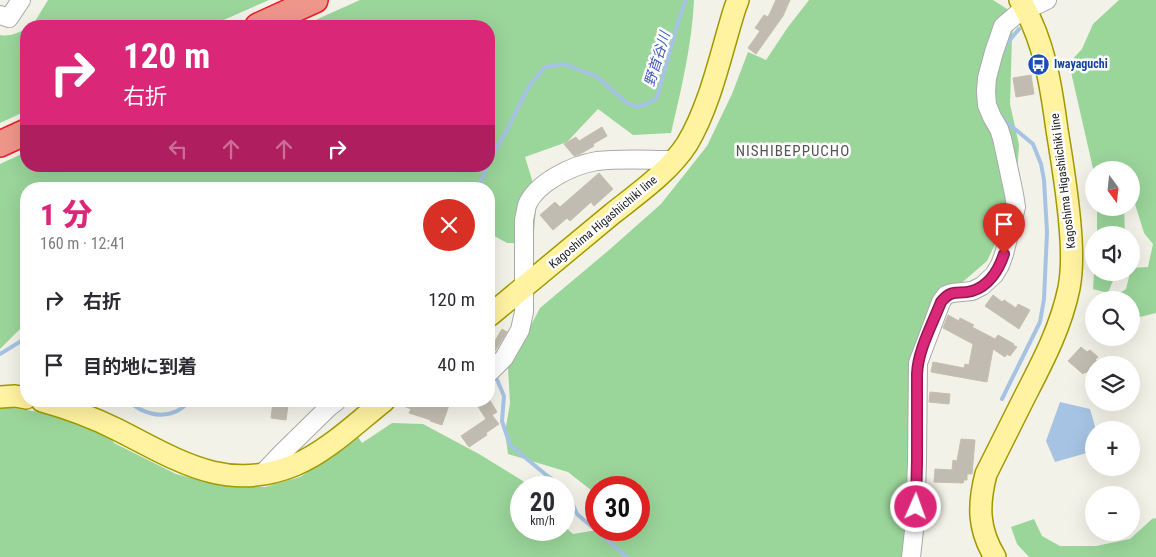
<!DOCTYPE html>
<html lang="ja">
<head>
<meta charset="utf-8">
<style>
	body { margin:0; font-family:"Roboto Condensed","Noto Sans JP",sans-serif; background:#f2f2f3; color:#2b2b33; height:100vh; display:flex; flex-direction:column; font-size:19px; white-space:nowrap }
	* { box-sizing:border-box; margin:0 }
	p { font-size:16px; color:#7c7c81 }
	.icon { flex:none; width:28px; height:28px; fill:none; stroke:currentColor; stroke-width:2; stroke-linecap:round; stroke-linejoin:round }
	.map { position:relative; flex:1; overflow:hidden }
	.drawer { position:absolute; left:20px; top:182px; width:475px; height:225px; display:flex; flex-direction:column; background:#fff; border-radius:20px; box-shadow:0 5px 20px #0002 }
	.drawer>* { flex:none }
	.top-card { position:absolute; left:20px; top:20px; width:475px; height:152px; border-radius:20px; box-shadow:0 5px 20px #0002; background:#db2777; color:#fff; overflow:hidden }
	.needle { width:32px; rotate:165deg }
	.fabs { position:absolute; left:1085px; top:161px; display:grid; gap:10px }
	.fabs a { display:grid; place-items:center; width:55px; height:55px; border-radius:50%; background:#fff; box-shadow:0 5px 20px #0002; font-size:25px }
	.speed { position:absolute; left:510px; top:476px; display:flex; gap:10px; font-size:25px; font-weight:700; text-align:center }
	.speed>* { display:grid; place-content:center; width:65px; height:65px; border-radius:50%; background:#fff; box-shadow:0 5px 20px #0002; line-height:1 }
	.speed small { font-size:12px; font-weight:400 }
	.speed .limit { border:8px solid #d22; background:#fff; color:#111 }
	.pin { position:absolute; display:grid; place-items:center; width:42px; height:42px; color:#fff; margin:-51px -21px; border-radius:50% 50% 50% 0; rotate:-45deg; box-shadow:0 0 5px #0007 }
	.pin .icon { rotate:45deg }
	.me { position:absolute; width:55px; margin:-28px; rotate:2deg; stroke-linejoin:round; filter:drop-shadow(0 0 4px #0008) }
	.turn { display:flex; align-items:center; gap:18px; height:105px; padding:0 20px; font-size:22px }
	.turn .icon { width:65px; height:65px; stroke-width:2.5 }
	.turn b { display:block; font-size:35px; line-height:42px }
	.lanes { display:flex; align-items:center; height:48px; padding:0 20px; background:#0003; justify-content:center; gap:25px; direction:ltr }
	.lanes .off { opacity:.35 }
	.round { display:grid; place-items:center; flex:none; width:52px; height:52px; border-radius:26px; background:#f2f2f3 }
	.summary { display:flex; align-items:center; justify-content:space-between; height:85px; padding:0 20px }
	h1 { font-size:30px; font-weight:800; line-height:38px; color:#db2777 }
	ul { padding:0; list-style:none }
	li { display:flex; align-items:center; gap:15px; height:65px; padding:0 20px }
	li div { flex:1 }
	li b { display:block; font-size:19px }
	li em { font-style:normal }
	.map>svg:first-child { display:block }
	.forest { fill:#9ad59a }
	.water { fill:#a6c3e3 }
	.lines { fill:none; stroke-linecap:round; stroke-linejoin:round }
	.stream { stroke:#a6c3e3; stroke-width:4 }
	.building { fill:#c0bcb1; stroke:#c6bea9 }
	.minor-casing { stroke:#a9a9a9; stroke-width:20 }
	.major-casing { stroke:#a09a00; stroke-width:24 }
	.highway-casing { stroke:#ea1c27; stroke-width:28 }
	.minor { stroke:#fff; stroke-width:18 }
	.major { stroke:#fff2a1; stroke-width:21 }
	.highway { stroke:#ef968b; stroke-width:25 }
	.route-casing { stroke:#8e194d; stroke-width:12 }
	.route { stroke:#db2777; stroke-width:9 }
	.labels { text-anchor:middle; dominant-baseline:central; stroke-width:5; stroke-linejoin:round; paint-order:stroke }
	.transit-label { font-size:12px; font-weight:bold; fill:#164399; stroke:#fff; text-anchor:start }
	.street-label { font-size:12px; fill:#222; stroke:#fff }
	.water-label { font-size:14px; font-style:italic; fill:#455ebb; stroke:#fff }
	.quarter-label { font-size:15px; letter-spacing:1px; fill:#555; stroke:#fff }
</style>
</head>
<body>
<div class="map">
<svg width="1156" height="557" viewBox="0 0 1156 557">
	<rect width="100%" height="100%" fill="#f3f2e8"/>
	<g class="forest">
		<path d="M48 0H269L210 26H30L34 23Z"/>
		<path d="M360 0H694C692 45 681 90 671 133L633 135 598 109 567 142 525 157 537 196 533 244 507 243 489 233V189H26V325L18 331 0 349V164L26 152V166H489V26H302Z"/>
		<path d="M809 0H993L1015 14 1012 37 1010 104 1019 145 1017 174 1010 213 987 261 958 286 924 338 921 383 926 455 918 557H0V406L53 414 111 438 114 443 176 474 223 486 265 487 300 477 333 457 358 437 362 443 392 423 423 424 479 454 523 481 528 487 521 488V530H564V526L573 534 597 530H639V488H596V494L568 472 508 454 505 432 510 403 508 368 540 308 609 250 661 204 707 146 732 94 748 52 766 60 788 27Z"/>
		<path d="M1119 0H1156V313L1140 317 1131 327V300H1109L1126 289 1130 273 1131 272 1132 268 1148 267 1153 244 1144 233 1131 191V170H1094V173L1069 63 1082 49 1093 24Z"/>
		<path d="M26 28V111L0 123V35C9 37 19 33 26 28Z"/>
		<path d="M1097 208H1124L1125 235H1097Z"/>
		<path d="M1094 273H1116L1108 293 1093 289Z"/>
		<path d="M1156 518V557H1029L1017 544 1011 527 1034 519 1042 536 1060 546H1096L1130 539 1152 519Z"/>
	</g>
	<path class="water" d="M1060 402 1090 409 1096 430H1094V451L1055 462 1046 441Z"/>
	<g class="lines">
		<g class="stream">
			<path d="M1004 51 1005 46 1019 29"/>
			<path d="M1002 117 1004 120 1033 144 1041 164 1044 180 1047 232 1044 299 1040 322 1002 399"/>
			<path d="M489 162 506 132 529 86 545 67 564 64 596 76 627 103 637 107 647 104 657 98 679 19 686 0"/>
			<path d="M478 189 487 166"/>
			<path d="M0 354 26 338"/>
			<path d="M495 375 504 396 502 421 510 445 545 474 564 488"/>
			<path d="M128 401C142 413 160 419 177 411 182 408 187 404 191 401"/>
			<path d="M564 488 566 489 577 514 627 557"/>
		</g>
	</g>
	<g class="building">
		<path d="M776 0H790L783 16 756 54 748 48 760 31 755 28 764 15 768 17Z"/>
		<path d="M1031 75 1034 94 1016 97 1013 78Z"/>
		<path d="M602 127 607 136 593 144 594 146 580 154 574 156 564 144 576 137 579 141Z"/>
		<path d="M599 173 613 189 594 206 591 202 570 221 567 218 553 230 540 215 555 202 560 207Z"/>
		<path d="M993 295 1002 302 1004 300 1016 308 1018 304 1030 310 1019 329 985 306Z"/>
		<path d="M948 315 959 321 960 318 974 325 972 327 995 339 998 335 1014 344 1013 345 1017 347 1010 356 1007 354 1005 357 993 349 987 382 931 372 933 362 964 368 965 364 969 365 973 344 943 328Z"/>
		<path d="M502 329 507 332 495 351 490 357 489 351Z"/>
		<path d="M1081 347 1087 352 1090 350 1098 357 1095 360 1097 361 1086 373 1085 372 1083 374 1068 361Z"/>
		<path d="M930 392 950 394 949 404 929 402Z"/>
		<path d="M489 399 497 412 492 415 499 424 486 433 487 435 469 447 461 436 486 419 477 405 483 401H489Z"/>
		<path d="M396 401H421L436 406 437 401H439L449 405 442 425 430 421 431 420 409 413 411 409 396 403Z"/>
		<path d="M273 402 288 405 286 420 271 418Z"/>
		<path d="M961 439 975 440 972 474H967V480H964L963 483 934 482 935 469 952 470 953 460 957 461Z"/>
	</g>
	<g class="lines">
		<defs>
			<g id="minor">
				<path d="M0 15 9 18 21 0"/>
				<path d="M489 373 504 358 520 330 524 312V220C525 215 526 210 527 205 537 182 573 165 597 161 622 158 648 160 674 160"/>
				<path d="M262 474 282 453 329 407 337 401"/>
				<path d="M911 557 915 522 917 461 918 363 941 302 946 295 952 293 972 291 982 286 994 275 1000 265 1004 254 1016 207 1014 194 1002 138 999 129 992 117 987 105 986 91 987 78 994 52 1003 26 1017 14 1047 0"/>
			</g>
			<g id="major">
				<path d="M489 316C530 282 571 248 612 214 637 194 669 172 687 144 711 104 721 52 735 8L738 0"/>
				<path d="M0 397 15 396 26 398"/>
				<path d="M42 401C67 408 92 417 116 429 176 459 225 494 295 465 328 451 356 423 384 401"/>
				<path d="M995 557C978 529 978 505 986 474 999 448 1012 422 1025 396 1043 361 1061 327 1069 288 1072 272 1072 255 1071 239 1069 202 1063 166 1057 130 1051 85 1044 39 1020 0"/>
			</g>
			<g id="highway">
				<path d="M258 26 315 0"/>
				<path d="M0 144 26 132"/>
			</g>
		</defs>
		<use href="#minor" class="minor-casing"/>
		<use href="#major" class="major-casing"/>
		<use href="#highway" class="highway-casing"/>
		<use href="#minor" class="minor"/>
		<use href="#major" class="major"/>
		<use href="#highway" class="highway"/>
	</g>
	<g class="lines">
		<defs>
			<path id="route" d="M916 507 917 461V374C918 350 932 325 941 302 952 288 958 295 972 291 989 286 999 269 1004 254"/>
		</defs>
		<use href="#route" class="route-casing"/>
		<use href="#route" class="route"/>
	</g>
	<defs>
		<symbol id="bus-disc" viewBox="-11 -11 22 22"><circle r="9.5" fill="#1a4fb4" stroke="#fff"/><path d="M-5-6H5V4H4V6H2V4H-2V6H-4V4H-5ZM-3.5-4V0h7V-4ZM-3.5 1.2v1.5H-2V1.2ZM2 1.2v1.5H3.5V1.2Z" fill="#fff"/></symbol>
	</defs>
	<g fill-rule="evenodd">
		<use href="#bus-disc" x="1026" y="52" width="25" height="25"/>
	</g>
	<g class="labels">
		<g class="transit-label">
			<text x="1054" y="64">Iwayaguchi</text>
		</g>
		<g class="street-label">
			<text transform="translate(1063 181) rotate(-97)">Kagoshima Higashiichiki line</text>
			<text transform="translate(603 222) rotate(-40)">Kagoshima Higashiichiki line</text>
		</g>
		<g class="water-label">
			<text transform="translate(657 59) rotate(-73)">野首谷川</text>
		</g>
		<g class="quarter-label">
			<text x="793" y="151">NISHIBEPPUCHO</text>
		</g>
	</g>
</svg>
<div class="fabs">
<a><svg class="needle" viewBox="-14 -14 28 28"><path d="M0-13l5 13h-10z" fill="#e53935"/><path d="M0 13l5-13h-10z" fill="#7c7c81"/></svg></a>
<a><svg class="icon" aria-label="sound" viewBox="0 0 24 24"><path d="M4 9h4l5-4v14l-5-4H4zM17 9q2 3 0 6"/></svg></a>
<a><svg class="icon" aria-label="search" viewBox="0 0 24 24"><circle cx="10" cy="10" r="6"/><path d="M15 15l6 6"/></svg></a>
<a><svg class="icon" aria-label="layers" viewBox="0 0 24 24"><path d="M12 4l9 5-9 5-9-5zM3 14l9 5 9-5"/></svg></a>
<a>+</a>
<a>−</a>
</div>
<div class="speed"><div>20<small>km/h</small></div><div class="limit">30</div></div>
<div class="pin" style="left:1004px;top:254px;background:#d93025"><svg class="icon" aria-label="arrive" viewBox="0 0 24 24"><path d="M6 21V4h12l-3 4 3 4H6"/></svg></div>
<svg class="me" style="left:916px;top:507px" viewBox="-20 -20 40 40"><circle r="17" fill="#db2777" stroke="#fff" stroke-width="3"/><path d="M0-11L8 9 0 5-8 9z" fill="#fff"/></svg>
<div class="top-card">
<div class="turn"><svg class="icon" aria-label="right" viewBox="0 0 24 24"><path d="M7 20v-9h11M14 6l5 5-5 5"/></svg><div><b>120 m</b>右折</div></div>
<div class="lanes"><svg class="icon off" aria-label="left" viewBox="0 0 24 24"><path d="M17 20v-9H6M10 6l-5 5 5 5"/></svg><svg class="icon off" aria-label="ahead" viewBox="0 0 24 24"><path d="M12 20V5M6 11l6-6 6 6"/></svg><svg class="icon off" aria-label="ahead" viewBox="0 0 24 24"><path d="M12 20V5M6 11l6-6 6 6"/></svg><svg class="icon" aria-label="right" viewBox="0 0 24 24"><path d="M7 20v-9h11M14 6l5 5-5 5"/></svg></div>
</div>
<section class="drawer">
<div class="summary"><div><h1>1 分</h1><p>160 m · 12:41</p></div><a class="round" style="background:#d93025;color:#fff"><svg class="icon" aria-label="close" viewBox="0 0 24 24"><path d="M6 6l12 12M18 6L6 18"/></svg></a></div>
<ul>
<li><svg class="icon" aria-label="right" viewBox="0 0 24 24"><path d="M7 20v-9h11M14 6l5 5-5 5"/></svg><div><b>右折</b></div><em>120 m</em></li>
<li><svg class="icon" aria-label="arrive" viewBox="0 0 24 24"><path d="M6 21V4h12l-3 4 3 4H6"/></svg><div><b>目的地に到着</b></div><em>40 m</em></li>
</ul>
</section>
</div>
</body>
</html>
